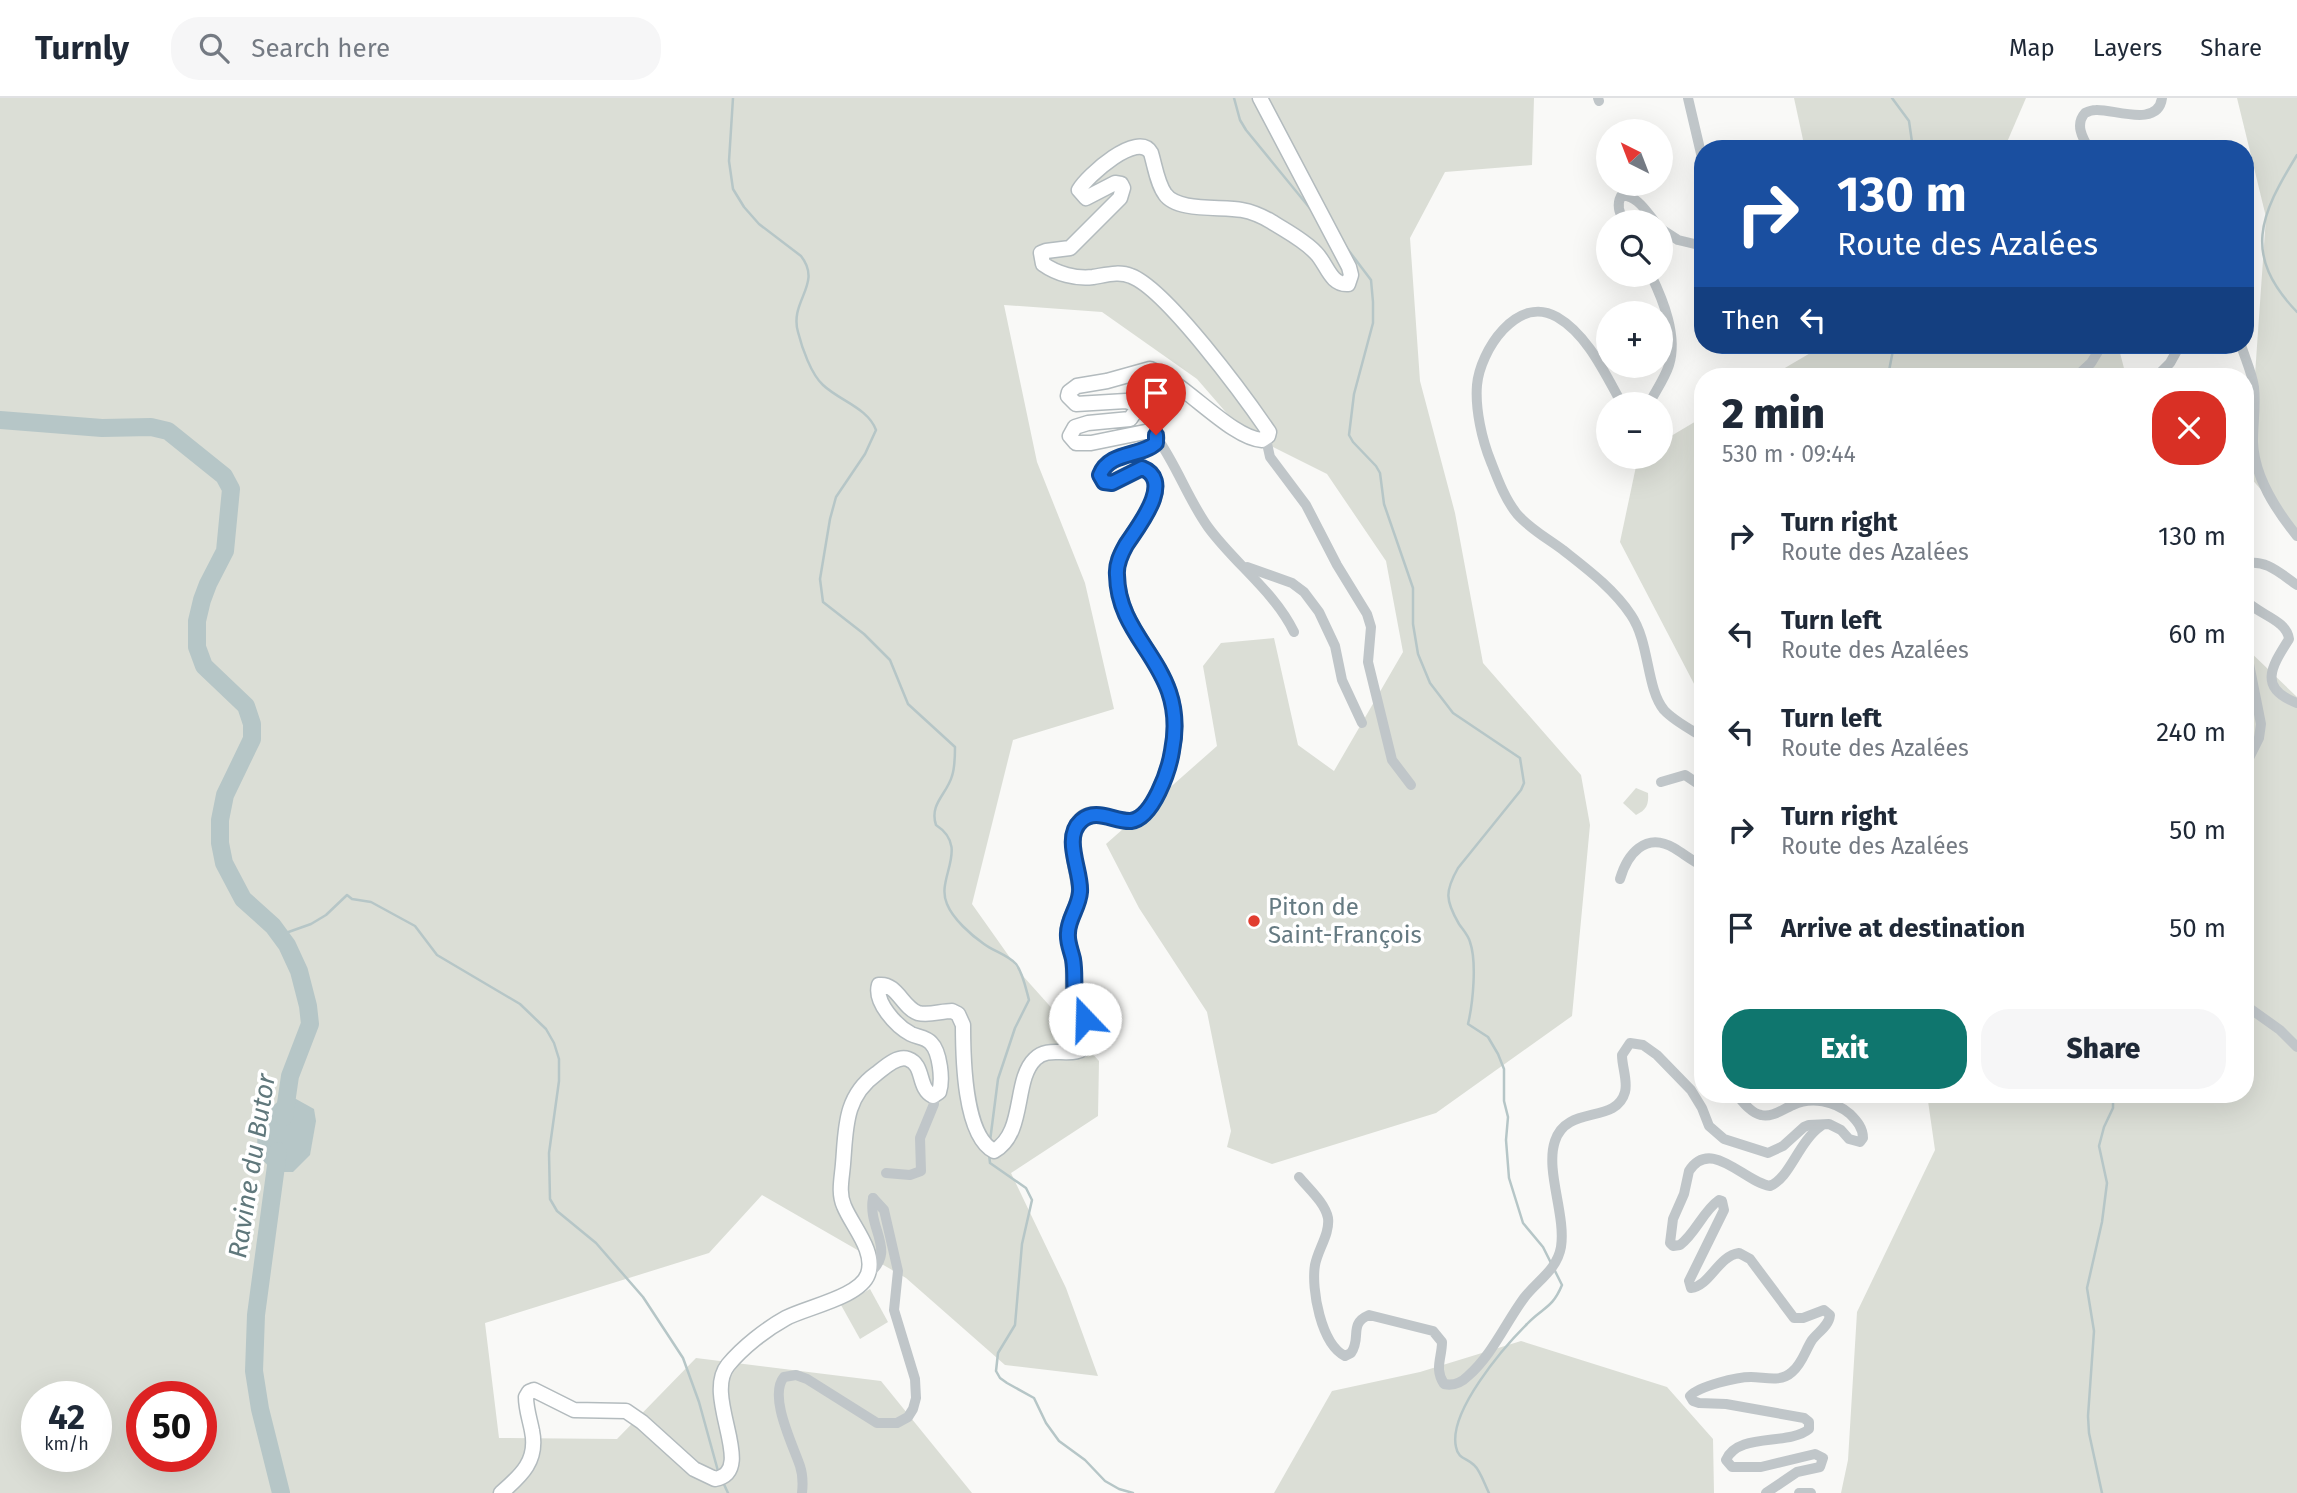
<!DOCTYPE html>
<html lang="en">
<head>
<meta charset="utf-8">
<style>
	body { margin:0; font-family:"Fira Sans",sans-serif; background:#f6f6f7; color:#1f2937; height:100vh; display:flex; flex-direction:column; font-size:26px; white-space:nowrap }
	* { box-sizing:border-box; margin:0 }
	p { font-size:23px; color:#747a83 }
	.icon { flex:none; width:38px; height:38px; fill:none; stroke:currentColor; stroke-width:2; stroke-linecap:round; stroke-linejoin:round }
	.map { position:relative; flex:1; overflow:hidden }
	.drawer { position:absolute; left:1694px; top:270px; width:560px; height:735px; display:flex; flex-direction:column; background:#fff; border-radius:28px; box-shadow:0 7px 28px #0002 }
	.drawer>* { flex:none }
	.banner { position:absolute; left:1694px; top:42px; width:560px; height:214px; border-radius:28px; box-shadow:0 7px 28px #0002; background:#1a4fa0; color:#fff; overflow:hidden }
	.needle { width:46px; rotate:318deg }
	.buttons { position:absolute; left:1596px; top:21px; display:grid; gap:14px }
	.buttons a { display:grid; place-items:center; width:77px; height:77px; border-radius:50%; background:#fff; box-shadow:0 7px 28px #0002; font-size:35px }
	.speed { position:absolute; left:21px; top:1283px; display:flex; gap:14px; font-size:35px; font-weight:700; text-align:center }
	.speed>* { display:grid; place-content:center; width:91px; height:91px; border-radius:50%; background:#fff; box-shadow:0 7px 28px #0002; line-height:1 }
	.speed small { font-size:18px; font-weight:400 }
	.speed .limit { border:10px solid #d22; background:#fff; color:#111 }
	.pin { position:absolute; display:grid; place-items:center; width:60px; height:60px; color:#fff; margin:-72px -30px; border-radius:50% 50% 50% 0; rotate:-45deg; box-shadow:0 0 7px #0007 }
	.pin .icon { rotate:45deg }
	.me { position:absolute; width:77px; margin:-38px; rotate:339deg; stroke-linejoin:round; filter:drop-shadow(0 0 5px #0008) }
	.turn { display:flex; align-items:center; gap:24px; height:147px; padding:0 28px; font-size:32px }
	.turn .icon { width:91px; height:91px; stroke-width:2.5 }
	.turn b { display:block; font-size:49px; line-height:60px }
	.then { display:flex; align-items:center; height:66px; padding:0 28px; background:#0003; gap:14px; font-size:26px }
	.round { display:grid; place-items:center; flex:none; width:74px; height:74px; border-radius:28px; background:#f6f6f7 }
	.head { display:flex; align-items:center; justify-content:space-between; height:119px; padding:0 28px }
	h1 { font-size:42px; font-weight:800; line-height:52px }
	.primary-button { display:flex; gap:14px; margin-top:auto; padding:14px 28px }
	.primary-button a { flex:1; height:80px; border-radius:28px; background:#0f766e; color:#fff; font-size:28px; font-weight:800; line-height:80px; text-align:center }
	.primary-button a+a { background:#f6f6f7; color:#1f2937 }
	ul { padding:0; list-style:none }
	li { display:flex; align-items:center; gap:21px; height:98px; padding:0 28px }
	li div { flex:1 }
	li b { display:block; font-size:26px }
	li em { font-style:normal }
	header { display:flex; align-items:center; gap:42px; box-sizing:border-box; height:98px; padding:0 35px; background:#fff; border-bottom:2px solid #e0e1e3 }
	header strong { font-size:33px }
	nav { display:flex; gap:38px; margin-inline-start:auto; font-size:24px }
	.search { width:490px; height:63px; background:#f6f6f7; display:flex; align-items:center; gap:18px; box-sizing:border-box; padding:0 24px; border-radius:28px; color:#747a83; font-size:26px }
	.map>svg:first-child { display:block }
	.green { fill:#dbded6; fill-rule:evenodd }
	.water { fill:#b6c6c7 }
	.lines { fill:none; stroke-linecap:round; stroke-linejoin:round }
	.stream { stroke:#b6c6c7; stroke-width:2.5 }
	.river { stroke:#b6c6c7; stroke-width:18 }
	.secondary-casing { stroke:#b3bbbe; stroke-width:17 }
	.street { stroke:#c0c6c9; stroke-width:10 }
	.secondary { stroke:#fff; stroke-width:14 }
	.route-casing { stroke:#114b97; stroke-width:18 }
	.route { stroke:#1a73e8; stroke-width:12 }
	.poi-dot { fill:#e13d30; stroke:#fff; stroke-width:2.5 }
	.labels { text-anchor:middle; dominant-baseline:central; stroke-width:7; stroke-linejoin:round; paint-order:stroke }
	.poi-label { font-size:24px; fill:#657a82; stroke:#fff; text-anchor:start }
	.water-label { font-size:26px; font-style:italic; fill:#60787c; stroke:#fff }
</style>
</head>
<body>
<header>
<strong>Turnly</strong>
<div class="search"><svg class="icon" aria-label="search" viewBox="0 0 24 24"><circle cx="10" cy="10" r="6"/><path d="M15 15l6 6"/></svg>Search here</div>
<nav><a>Map</a><a>Layers</a><a>Share</a></nav>
</header>
<div class="map">
<svg width="2297" height="1395" viewBox="0 0 2297 1395">
	<rect width="100%" height="100%" fill="#f9f9f7"/>
	<g class="green">
		<path d="M0 0H1534L1532 67 1445 74 1410 140 1420 283 1455 415 1483 565 1581 677 1590 727 1572 918 1436 1015 1272 1066 1227 1049 1231 1033 1207 914 1139 810 1106 746 1217 648 1203 568 1221 545 1274 540 1298 647 1334 673 1403 554 1386 463 1327 376 1243 334 1197 281 1102 214 1004 207 1037 364 1085 485 1114 611 1013 642 972 806 1023 878 1099 963 1098 1018 1011 1075 1066 1190 1098 1278 1005 1267 906 1180 762 1097 709 1155 485 1225 499 1340 617 1341 696 1260 881 1283 972 1395H0ZM37 1298H96V1358H37ZM142 1298H201V1358H142Z"/>
		<path d="M1794 0H2026L2004 51H1805Z"/>
		<path d="M2237 0H2297V432L2248 377 2266 119Z"/>
		<path d="M1824 247H1965L1975 252 1988 247H2118L2126 278H1771Z"/>
		<path d="M1703 319V603L1620 444 1638 359H1661V344Z"/>
		<path d="M2245 549 2297 599V1395H1841L1848 1362 1857 1214 1935 1052 1927 996H2245Z"/>
		<path d="M1636 690 1648 695C1649 707 1646 712 1636 717L1623 705Z"/>
		<path d="M870 1191 888 1224 860 1241 841 1207Z"/>
		<path d="M1521 1243 1667 1289 1713 1341 1714 1395H1274L1332 1293 1420 1274Z"/>
	</g>
	<path class="water" d="M287 996 314 1011 316 1023 310 1057 293 1074H275L258 1058C255 1023 260 1018 287 996Z"/>
	<g class="lines">
		<g class="stream">
			<path d="M733 0 729 63 733 91 744 109 759 126 801 158C823 186 789 203 798 234 802 250 811 276 823 287 840 303 868 310 876 332L865 356 836 399 830 421 820 481 823 504 864 536 890 562 908 606 955 649C955 658 955 669 952 678 947 696 929 706 936 727 971 750 935 780 947 806 953 821 971 837 984 846 993 853 1008 857 1016 866 1023 875 1026 891 1029 902L1015 930 998 981 990 1043"/>
			<path d="M1234 0 1240 22 1246 32 1313 114"/>
			<path d="M1892 0 1909 23 1913 51"/>
			<path d="M2297 57C2260 117 2242 157 2297 214"/>
			<path d="M1346 149 1371 182 1373 204V225L1354 296 1349 337 1353 344 1376 368 1380 375 1384 406 1413 490V526L1418 556 1430 585 1453 615 1520 660 1524 685 1521 692 1458 770C1445 793 1445 802 1459 826 1463 832 1468 837 1470 844 1477 864 1473 905 1468 926L1488 939 1498 956 1504 971V1003L1508 1019 1506 1042 1509 1080 1523 1125 1543 1149 1551 1165"/>
			<path d="M1888 278 1894 247"/>
			<path d="M280 837 311 826 326 817 347 797 352 801 371 804 415 828 437 857 520 906 546 931 554 945 559 961V983L549 1055 550 1101 557 1113 596 1145 643 1199 683 1260 699 1304 718 1373"/>
			<path d="M989 1056 990 1065 1026 1090 1032 1102 1022 1146 1015 1227 998 1255 996 1273 1000 1280 1007 1285 1034 1300 1046 1325 1059 1343 1085 1362 1105 1383 1119 1391 1133 1395"/>
			<path d="M722 1382 728 1395"/>
			<path d="M1489 1395C1485 1387 1480 1372 1474 1367 1467 1360 1458 1361 1456 1349 1448 1314 1503 1250 1527 1226 1543 1209 1552 1211 1562 1187L1554 1171"/>
			<path d="M2102 1395 2089 1335 2088 1318 2094 1233 2087 1190 2102 1124 2107 1085 2099 1048 2104 1029 2113 1010V996"/>
		</g>
		<g class="river">
			<path d="M0 322 102 330 151 329 168 333 224 378 231 391 225 453 208 486 202 502 197 523V549L204 568 246 608 252 626V641L225 697 220 722V745L224 765 243 801 273 828 287 847 299 873 308 908 310 926 290 978 284 1019"/>
			<path d="M278 1053 256 1217 254 1273 260 1311 281 1395"/>
		</g>
		<defs>
			<path id="secondary" d="M501 1395C522 1377 538 1362 532 1333 530 1322 526 1311 526 1299L529 1294 534 1292 574 1312 626 1313 642 1324 694 1371 715 1381C758 1373 702 1299 728 1267 743 1249 766 1231 786 1220 807 1209 860 1199 868 1176 876 1153 852 1128 844 1108 838 1095 842 1080 843 1066 846 1031 844 999 876 976 884 970 897 957 908 961 925 967 917 990 933 998L939 994C943 982 940 954 931 945 926 939 917 939 911 936 896 928 874 904 879 887 897 885 902 909 918 915 929 918 941 913 952 913L958 916 963 927C963 958 964 1038 994 1053 1026 1035 1013 982 1035 961 1050 945 1075 964 1089 945L1091 933C1087 921 1077 913 1074 900 1072 886 1075 872 1072 858 1070 849 1067 841 1068 832 1070 816 1082 804 1079 786 1077 768 1066 740 1079 724 1094 706 1117 727 1135 722 1154 716 1168 673 1172 654 1190 570 1119 546 1117 477 1116 466 1120 456 1126 447 1135 431 1177 384 1142 370L1112 385 1104 384 1100 377C1110 351 1151 359 1157 340L1152 334H1145L1091 345H1076L1070 338 1075 329 1088 325 1130 321 1137 311 1136 306 1126 303 1076 306 1068 298 1069 294 1077 288 1107 283 1150 271C1185 285 1231 340 1262 342L1268 338 1269 334C1245 299 1166 191 1131 178 1119 173 1106 177 1093 179 1076 181 1057 176 1043 166L1041 155 1046 153 1070 150 1120 100 1123 90 1121 86 1115 85 1086 100 1079 92C1087 78 1138 32 1151 55 1155 68 1157 85 1165 96 1177 114 1222 108 1242 112 1253 114 1262 118 1272 124 1286 133 1304 142 1316 155 1327 166 1330 187 1348 186L1351 177 1349 169 1260 0"/>
		</defs>
		<use href="#secondary" class="secondary-casing"/>
		<g class="street">
			<path d="M1598 0 1599 3"/>
			<path d="M1688 0 1703 64"/>
			<path d="M2089 51C2082 39 2075 26 2085 15 2087 14 2093 12 2096 12 2114 11 2158 30 2162 0"/>
			<path d="M1624 124C1620 115 1616 108 1621 98 1636 96 1646 113 1655 124"/>
			<path d="M1661 131 1678 142 1703 148"/>
			<path d="M2241 247C2245 260 2252 275 2254 289 2256 307 2253 326 2253 344 2254 379 2276 412 2297 438"/>
			<path d="M2077 278 2091 265 2102 247"/>
			<path d="M2157 278 2170 265 2180 247"/>
			<path d="M1622 306C1605 276 1588 237 1557 219 1517 196 1480 253 1477 287 1475 311 1482 342 1491 364 1498 382 1505 401 1517 416 1530 431 1547 440 1563 452 1587 471 1614 491 1631 517 1650 545 1646 590 1664 612 1674 623 1690 631 1703 639"/>
			<path d="M1649 306C1655 294 1665 280 1669 267 1678 238 1663 202 1651 177"/>
			<path d="M1157 340C1177 368 1188 401 1208 429 1235 466 1274 493 1294 534"/>
			<path d="M1266 341 1270 359 1306 407 1337 467 1367 516 1371 529 1368 564 1392 662 1411 687"/>
			<path d="M2245 466C2265 460 2281 476 2297 487"/>
			<path d="M1247 469 1292 485 1304 494 1319 514 1335 548 1342 582 1362 625"/>
			<path d="M2245 502C2259 517 2287 522 2289 541 2272 568 2257 590 2297 605"/>
			<path d="M2245 546 2261 626 2259 640 2245 668"/>
			<path d="M1661 684 1685 677 1697 685 1703 692"/>
			<path d="M2245 695 2247 707 2245 712"/>
			<path d="M1620 781C1627 757 1645 733 1674 750 1684 756 1692 763 1703 768"/>
			<path d="M1700 796 1703 792"/>
			<path d="M2245 907 2280 932 2297 949"/>
			<path d="M886 1075 910 1077 921 1073 920 1040 934 1006V998"/>
			<path d="M1299 1079C1309 1091 1325 1105 1328 1120 1330 1136 1318 1151 1315 1167 1311 1191 1321 1246 1345 1258L1351 1255C1362 1240 1348 1226 1369 1217L1433 1233 1442 1244C1442 1260 1434 1271 1444 1286 1453 1288 1461 1285 1468 1278 1492 1257 1505 1226 1524 1200 1537 1183 1557 1172 1561 1149 1566 1117 1545 1072 1555 1043 1567 1006 1616 1027 1625 994 1628 983 1622 969 1622 957L1630 945 1643 947 1657 957 1691 992 1702 1010 1709 1028 1724 1041 1768 1055 1783 1048 1804 1029 1809 1027 1829 1026 1841 1032 1849 1041 1860 1044 1863 1040C1863 1030 1857 1023 1850 1016 1835 1003 1811 998 1793 1007 1783 1011 1772 1020 1761 1017 1751 1015 1743 1004 1736 996"/>
			<path d="M868 1176C898 1153 867 1131 873 1100"/>
			<path d="M802 1395C803 1386 803 1377 800 1368 793 1347 768 1298 784 1279L796 1277 807 1281 877 1325H897L908 1319 913 1311 916 1300 915 1281 894 1212 898 1173 884 1112 873 1100"/>
			<path d="M1766 1395 1797 1374 1820 1369 1823 1360 1815 1356 1761 1369H1732L1726 1362C1738 1334 1789 1348 1809 1331V1324L1804 1320 1726 1306 1699 1305 1693 1303 1690 1298C1699 1288 1737 1279 1751 1279 1765 1279 1780 1285 1792 1274 1802 1266 1805 1253 1812 1242 1818 1234 1829 1228 1830 1217L1824 1212 1803 1220H1794L1750 1161 1739 1155C1718 1158 1710 1188 1691 1190L1689 1183 1724 1112 1722 1103 1719 1102C1703 1113 1696 1135 1680 1147L1673 1148 1670 1145 1673 1121 1684 1096 1689 1073C1711 1039 1744 1084 1770 1088 1790 1080 1798 1044 1821 1028"/>
			<path d="M1799 1395H1811"/>
		</g>
		<use href="#secondary" class="secondary"/>
	</g>
	<g class="lines">
		<defs>
			<path id="route" d="M1085 921C1069 902 1077 883 1073 861 1071 852 1067 844 1068 835 1068 821 1079 809 1080 794 1082 774 1062 740 1081 723 1096 709 1114 724 1131 723 1153 720 1169 672 1172 653 1189 568 1118 546 1117 477 1116 466 1121 456 1126 447 1136 431 1176 383 1142 370L1112 385 1104 384 1100 377C1109 353 1141 359 1156 345V337"/>
		</defs>
		<use href="#route" class="route-casing"/>
		<use href="#route" class="route"/>
	</g>
	<circle class="poi-dot" cx="1254" cy="823" r="7"/>
	<g class="labels">
		<g class="poi-label">
			<text x="1268" y="809">Piton de<tspan x="1268" dy="28">Saint-François</tspan></text>
		</g>
		<g class="water-label">
			<text transform="translate(252 1068) rotate(-81)">Ravine du Butor</text>
		</g>
	</g>
</svg>
<div class="buttons">
<a><svg class="needle" viewBox="-14 -14 28 28"><path d="M0-13l5 13h-10z" fill="#e53935"/><path d="M0 13l5-13h-10z" fill="#747a83"/></svg></a>
<a><svg class="icon" aria-label="search" viewBox="0 0 24 24"><circle cx="10" cy="10" r="6"/><path d="M15 15l6 6"/></svg></a>
<a>+</a>
<a>−</a>
</div>
<div class="speed"><div>42<small>km/h</small></div><div class="limit">50</div></div>
<div class="pin" style="left:1156px;top:337px;background:#d93025"><svg class="icon" aria-label="arrive" viewBox="0 0 24 24"><path d="M6 21V4h12l-3 4 3 4H6"/></svg></div>
<svg class="me" style="left:1085px;top:921px" viewBox="-20 -20 40 40"><circle r="19" fill="#fff"/><path d="M0-13L10 11 0 6-10 11z" fill="#1a73e8"/></svg>
<div class="banner">
<div class="turn"><svg class="icon" aria-label="right" viewBox="0 0 24 24"><path d="M7 20v-9h11M14 6l5 5-5 5"/></svg><div><b>130 m</b>Route des Azalées</div></div>
<div class="then">Then<svg class="icon" aria-label="left" viewBox="0 0 24 24"><path d="M17 20v-9H6M10 6l-5 5 5 5"/></svg></div>
</div>
<section class="drawer">
<div class="head"><div><h1>2 min</h1><p>530 m · 09:44</p></div><a class="round" style="background:#d93025;color:#fff"><svg class="icon" aria-label="close" viewBox="0 0 24 24"><path d="M6 6l12 12M18 6L6 18"/></svg></a></div>
<ul>
<li><svg class="icon" aria-label="right" viewBox="0 0 24 24"><path d="M7 20v-9h11M14 6l5 5-5 5"/></svg><div><b>Turn right</b><p>Route des Azalées</p></div><em>130 m</em></li>
<li><svg class="icon" aria-label="left" viewBox="0 0 24 24"><path d="M17 20v-9H6M10 6l-5 5 5 5"/></svg><div><b>Turn left</b><p>Route des Azalées</p></div><em>60 m</em></li>
<li><svg class="icon" aria-label="left" viewBox="0 0 24 24"><path d="M17 20v-9H6M10 6l-5 5 5 5"/></svg><div><b>Turn left</b><p>Route des Azalées</p></div><em>240 m</em></li>
<li><svg class="icon" aria-label="right" viewBox="0 0 24 24"><path d="M7 20v-9h11M14 6l5 5-5 5"/></svg><div><b>Turn right</b><p>Route des Azalées</p></div><em>50 m</em></li>
<li><svg class="icon" aria-label="arrive" viewBox="0 0 24 24"><path d="M6 21V4h12l-3 4 3 4H6"/></svg><div><b>Arrive at destination</b></div><em>50 m</em></li>
</ul>
<div class="primary-button"><a>Exit</a><a>Share</a></div>
</section>
</div>
</body>
</html>
